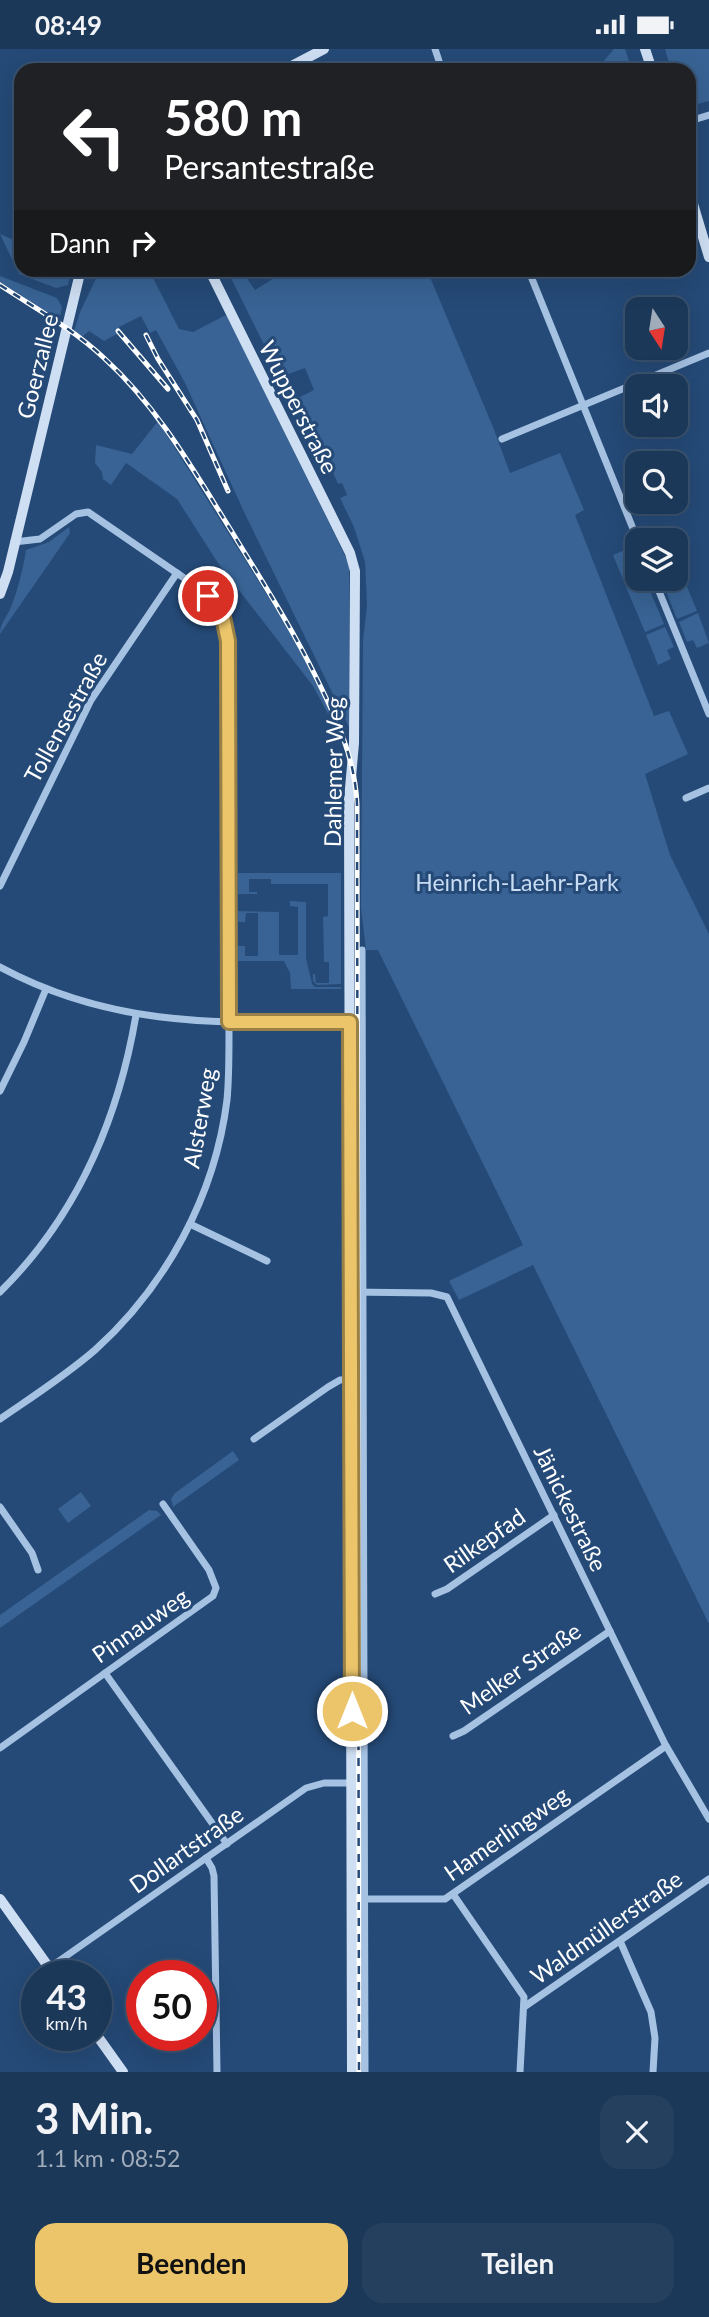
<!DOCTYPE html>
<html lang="de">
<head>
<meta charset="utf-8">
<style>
	body { margin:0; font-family:Lato,sans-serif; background:#253f5f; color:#f1f3f6; height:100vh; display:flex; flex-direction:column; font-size:26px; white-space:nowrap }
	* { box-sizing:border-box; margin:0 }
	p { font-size:23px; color:#a0acba }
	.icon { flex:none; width:38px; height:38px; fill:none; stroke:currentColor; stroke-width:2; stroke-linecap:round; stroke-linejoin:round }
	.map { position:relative; height:2023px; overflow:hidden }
	.drawer { display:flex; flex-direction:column; background:#1c3859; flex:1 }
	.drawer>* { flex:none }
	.top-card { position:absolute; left:14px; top:14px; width:682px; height:214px; border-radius:21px; box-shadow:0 7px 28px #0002,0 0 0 2px #3a526f; background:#202124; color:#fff; overflow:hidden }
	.needle { width:46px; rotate:168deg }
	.controls { position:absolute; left:625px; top:248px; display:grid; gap:14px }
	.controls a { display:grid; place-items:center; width:63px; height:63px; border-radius:14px; background:#1c3859; box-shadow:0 7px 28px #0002,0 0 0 2px #3a526f; font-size:35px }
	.speed { position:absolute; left:21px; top:1911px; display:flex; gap:14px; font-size:35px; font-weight:700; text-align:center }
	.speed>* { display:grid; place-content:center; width:91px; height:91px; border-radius:50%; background:#1c3859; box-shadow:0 7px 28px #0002,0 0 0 2px #3a526f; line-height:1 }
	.speed small { font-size:18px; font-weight:400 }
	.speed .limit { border:10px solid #d22; background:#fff; color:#111 }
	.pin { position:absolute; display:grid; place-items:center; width:60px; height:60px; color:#fff; margin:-30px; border:4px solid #fff; border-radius:50%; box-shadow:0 2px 7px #0007 }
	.me { position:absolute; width:77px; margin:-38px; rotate:0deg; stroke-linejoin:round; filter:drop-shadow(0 0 5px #0008) }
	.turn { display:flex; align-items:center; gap:24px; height:147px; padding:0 35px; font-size:32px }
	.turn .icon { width:91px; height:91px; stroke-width:2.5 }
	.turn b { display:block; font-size:49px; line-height:60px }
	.then { display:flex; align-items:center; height:66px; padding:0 35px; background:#0003; gap:14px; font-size:26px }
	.round { display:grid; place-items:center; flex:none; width:74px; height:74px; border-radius:21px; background:#253f5f }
	.overview { display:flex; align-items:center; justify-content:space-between; height:119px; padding:0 35px }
	h1 { font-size:42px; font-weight:700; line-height:52px }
	.action { display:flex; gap:14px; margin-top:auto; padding:14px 35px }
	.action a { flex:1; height:80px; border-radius:21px; background:#ecc56b; color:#111; font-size:28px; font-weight:700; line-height:80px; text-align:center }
	.action a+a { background:#253f5f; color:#f1f3f6 }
	.status { display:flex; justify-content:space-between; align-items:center; height:49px; padding:0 35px; background:#1c3859; direction:ltr }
	.status svg { height:19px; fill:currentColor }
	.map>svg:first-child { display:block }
	.green { fill:#386394 }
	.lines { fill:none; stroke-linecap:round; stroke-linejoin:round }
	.street { stroke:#a6c2e3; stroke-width:7 }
	.secondary { stroke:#cfdff3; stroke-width:10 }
	.rail-casing { stroke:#fff; stroke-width:5 }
	.rail { stroke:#254a77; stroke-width:2.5; stroke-dasharray:8; stroke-linecap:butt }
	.route-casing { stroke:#998046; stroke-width:18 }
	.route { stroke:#ecc56b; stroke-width:12 }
	.labels { text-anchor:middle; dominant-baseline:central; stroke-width:6; stroke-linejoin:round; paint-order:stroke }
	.street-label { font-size:23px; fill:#fff; stroke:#254a77 }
	.park-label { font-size:23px; fill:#c8dcf3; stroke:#254a77 }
</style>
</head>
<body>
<div class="status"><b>08:49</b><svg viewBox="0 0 49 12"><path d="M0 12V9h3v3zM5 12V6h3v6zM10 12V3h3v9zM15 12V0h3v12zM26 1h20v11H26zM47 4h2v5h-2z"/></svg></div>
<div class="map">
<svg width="709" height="2023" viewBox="0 0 709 2023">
	<rect width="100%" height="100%" fill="#254a77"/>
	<g class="green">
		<path d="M614 0H625L632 21H596Z"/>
		<path d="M665 0H709V52L690 57V21H671Z"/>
		<path d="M0 185 21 194V220L41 221 42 224 71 221 68 236 56 239 19 225Z"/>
		<path d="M100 221H149L179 280 193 283 226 266 245 301 349 515V678L245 465 185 334 156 281 150 284 141 267 119 278 121 283 104 292 89 282 82 288 74 282 80 263Z"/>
		<path d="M331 221H427L493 378 510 424 560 404 584 461 575 466 654 667 669 662 688 705 645 725 670 806 709 885V1575L533 1216 459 1251 449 1232 523 1196 378 901H366L361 859 363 592 367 556 365 513 354 478 340 449 347 446 342 434 338 435 326 407 320 409 292 352 314 341 305 319 280 328 227 221H241L255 241 287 221H321L324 225Z"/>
		<path d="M0 227 57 249 62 258 59 272 0 233Z"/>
		<path d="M158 372 289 581 334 666 341 684 339 685 313 637 218 514 177 450 126 414 111 436 103 430 102 423 95 414 96 396 132 405Z"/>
		<path d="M69 478 70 484 0 585C0 574 7 568 11 558 18 540 23 520 26 501L49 493Z"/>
		<path d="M625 501 629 509 635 506 637 530 625 535 613 506Z"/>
		<path d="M678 516 697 562 677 570 661 530H676V517Z"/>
		<path d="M645 530 664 575 645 583 626 538Z"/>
		<path d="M698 564 709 594 697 599 693 591 687 593 679 573Z"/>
		<path d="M665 578 674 598 667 601 671 610 658 616 646 586Z"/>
		<path d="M238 824H341V935L317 936 313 932V925H315L316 934H329V913H324L323 868 328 867V835H271V830H249V843H257V845H238Z"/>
		<path d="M290 852 306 853V909L312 935 315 938H341V940H291L290 924 284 912H238V897H245V907H258V864H246L245 873H238V862L279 863V906H298V858L290 857Z"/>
		<path d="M359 1299 361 1301V1442L356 1444 355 1300Z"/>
		<path d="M233 1402 239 1411 173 1458 171 1450 175 1444Z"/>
		<path d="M81 1443 91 1457 68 1474 58 1460Z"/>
		<path d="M149 1461 157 1462 161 1466 0 1579V1566Z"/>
	</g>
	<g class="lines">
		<g class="street">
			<path d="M435 0 442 21"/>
			<path d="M690 72 709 66"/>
			<path d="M528 220 638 492"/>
			<path d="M502 390 709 304"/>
			<path d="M654 530 709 665"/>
			<path d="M686 749 709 739"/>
			<path d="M0 837 91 651 177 524"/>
			<path d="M362 901 365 2023"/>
			<path d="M0 918C115 980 224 974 350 973"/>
			<path d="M0 1042 24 993 46 940"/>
			<path d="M190 1175 267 1212"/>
			<path d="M0 1243C77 1167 118 1072 136 966"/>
			<path d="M350 1243 431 1244 447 1248 665 1695 709 1770"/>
			<path d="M0 1370C32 1348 65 1327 95 1301 166 1237 215 1147 227 1051 229 1030 229 1008 229 987L228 603C228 578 223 559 203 542L88 463 76 465 40 490 14 493"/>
			<path d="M254 1390 328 1338 340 1331 351 1330"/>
			<path d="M0 1458 32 1504 38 1521"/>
			<path d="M435 1545 447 1540 554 1466"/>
			<path d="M105 1624 227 1795"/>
			<path d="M453 1687 464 1682 610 1582"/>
			<path d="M0 1699 213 1547 216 1539 209 1521 163 1455"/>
			<path d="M206 1809 212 1819 214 1827 217 2023"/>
			<path d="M453 1845 524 1948 520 2023"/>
			<path d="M352 1850H445L666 1697"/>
			<path d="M620 1892 651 1963 655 1989 653 2023"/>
			<path d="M49 1919 306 1739 324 1734H352"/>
			<path d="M524 1958 709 1830"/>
		</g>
		<g class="secondary">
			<path d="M645 0 652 21"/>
			<path d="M284 21 324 0"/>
			<path d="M690 145 709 208"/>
			<path d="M209 220 350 504 355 522 354 694 349 751 352 2023"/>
			<path d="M0 545 8 523 81 220"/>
			<path d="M0 1850 55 1927"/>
			<path d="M96 1985 123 2023"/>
		</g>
		<defs>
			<g id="rail">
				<path d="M0 236C35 259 73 280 104 309 158 358 194 422 232 483 262 532 292 579 317 630 337 671 355 709 357 755L359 2023"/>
				<path d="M118 282 168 340"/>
				<path d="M146 286 158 310 197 371 228 442"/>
			</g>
		</defs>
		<use href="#rail" class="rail-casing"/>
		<use href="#rail" class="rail"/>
	</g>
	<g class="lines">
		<defs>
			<path id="route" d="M208 547 223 568 228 592 229 973H350L352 1662"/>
		</defs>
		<use href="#route" class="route-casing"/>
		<use href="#route" class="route"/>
	</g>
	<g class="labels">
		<g class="street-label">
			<text transform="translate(37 317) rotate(-76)">Goerzallee</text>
			<text transform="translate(299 358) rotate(63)">Wupperstraße</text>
			<text transform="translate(65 668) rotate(-61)">Tollensestraße</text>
			<text transform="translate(333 723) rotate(-89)">Dahlemer Weg</text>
			<text transform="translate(199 1069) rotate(-80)">Alsterweg</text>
			<text transform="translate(571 1459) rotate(64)">Jänickestraße</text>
			<text transform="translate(484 1491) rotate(-35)">Rilkepfad</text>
			<text transform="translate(140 1576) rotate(-35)">Pinnauweg</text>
			<text transform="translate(520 1619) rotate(-35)">Melker Straße</text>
			<text transform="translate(506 1784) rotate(-35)">Hamerlingweg</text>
			<text transform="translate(186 1800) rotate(-35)">Dollartstraße</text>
			<text transform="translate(606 1878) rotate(-35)">Waldmüllerstraße</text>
		</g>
		<g class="park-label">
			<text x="517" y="833">Heinrich-Laehr-Park</text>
		</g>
	</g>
</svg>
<div class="controls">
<a><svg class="needle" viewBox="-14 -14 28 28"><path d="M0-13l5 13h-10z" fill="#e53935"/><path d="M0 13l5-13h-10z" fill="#a0acba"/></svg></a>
<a><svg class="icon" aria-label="sound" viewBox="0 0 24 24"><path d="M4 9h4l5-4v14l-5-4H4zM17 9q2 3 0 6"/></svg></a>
<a><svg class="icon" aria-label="search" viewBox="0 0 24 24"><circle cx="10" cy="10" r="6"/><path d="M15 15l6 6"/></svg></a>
<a><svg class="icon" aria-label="layers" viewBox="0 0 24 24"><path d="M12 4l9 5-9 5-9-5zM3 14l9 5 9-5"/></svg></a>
</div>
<div class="speed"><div>43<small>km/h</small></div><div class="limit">50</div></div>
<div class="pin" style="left:208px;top:547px;background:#d93025"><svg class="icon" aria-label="arrive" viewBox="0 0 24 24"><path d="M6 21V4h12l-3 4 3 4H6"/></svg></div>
<svg class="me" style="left:352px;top:1662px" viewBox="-20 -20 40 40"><circle r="17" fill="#ecc56b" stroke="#fff" stroke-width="3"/><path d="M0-11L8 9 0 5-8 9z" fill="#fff"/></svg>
<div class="top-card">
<div class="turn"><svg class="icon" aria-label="left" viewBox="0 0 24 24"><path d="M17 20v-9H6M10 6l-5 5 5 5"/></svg><div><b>580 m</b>Persantestraße</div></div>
<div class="then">Dann<svg class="icon" aria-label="right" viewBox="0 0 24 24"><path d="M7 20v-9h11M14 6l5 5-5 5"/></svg></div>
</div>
</div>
<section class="drawer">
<div class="overview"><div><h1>3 Min.</h1><p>1.1 km · 08:52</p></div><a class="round"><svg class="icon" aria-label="close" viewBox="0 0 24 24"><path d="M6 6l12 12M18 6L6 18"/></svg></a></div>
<div class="action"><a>Beenden</a><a>Teilen</a></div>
</section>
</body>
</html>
